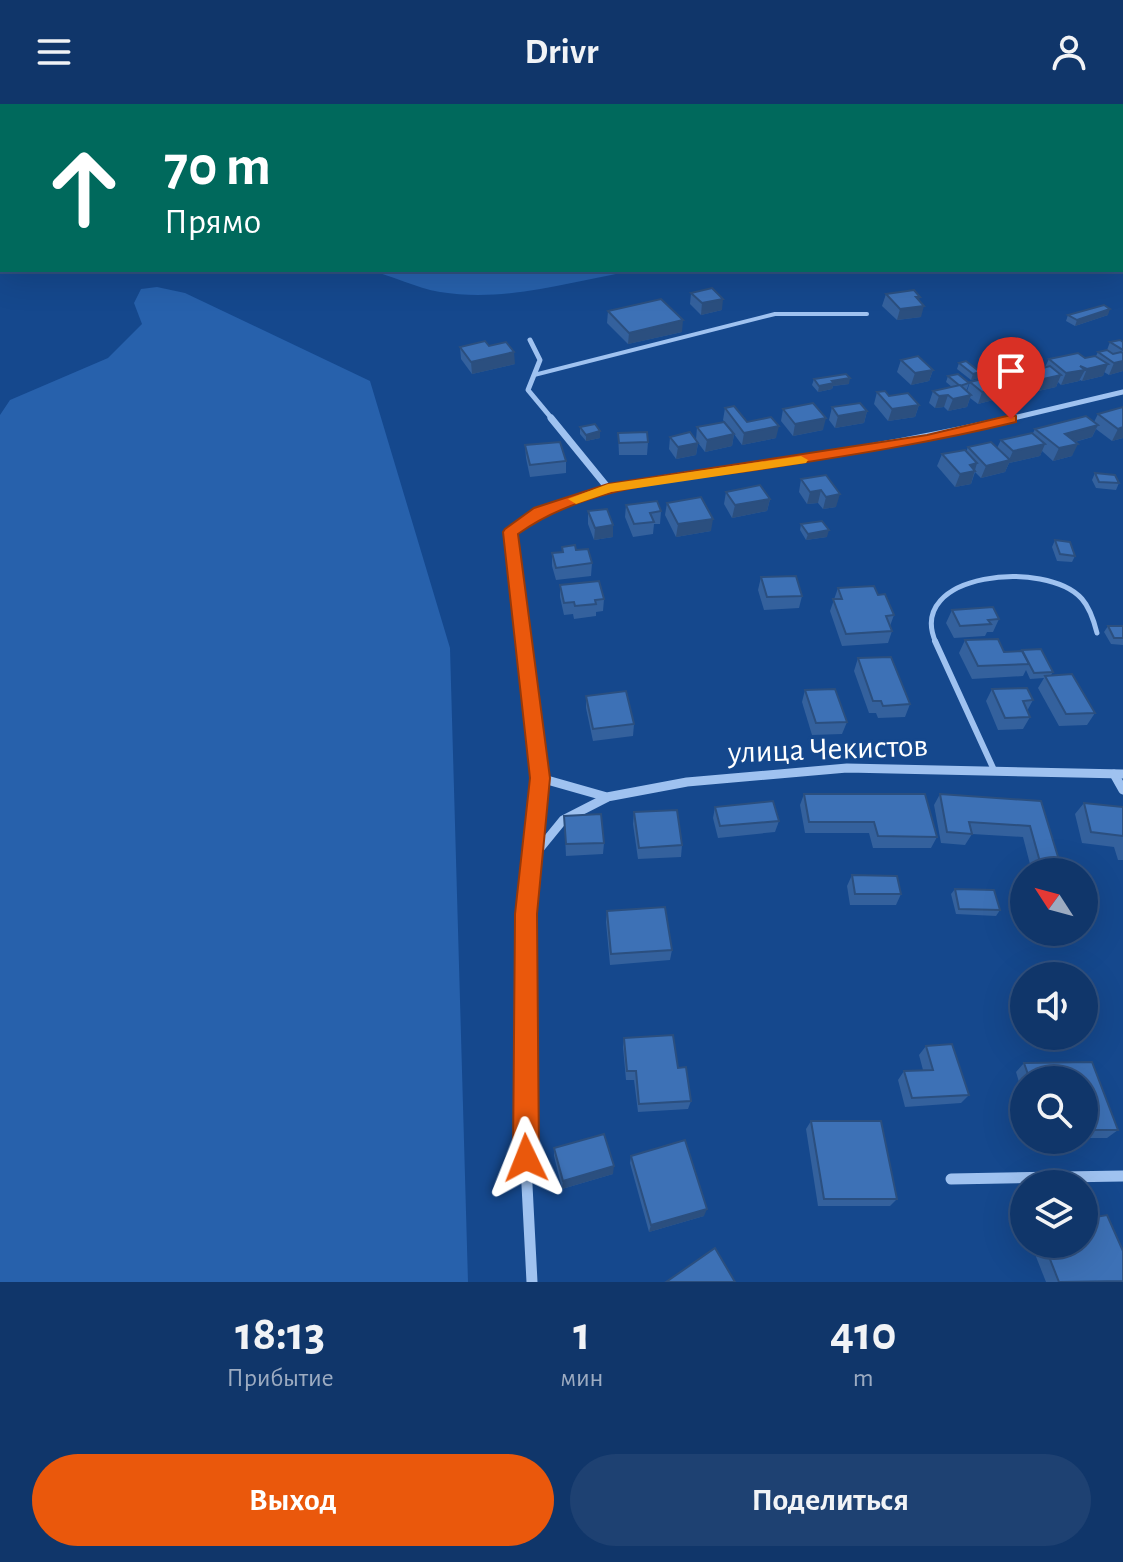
<!DOCTYPE html>
<html lang="ru">
<head>
<meta charset="utf-8">
<style>
	body { margin:0; font-family:"Alegreya Sans",sans-serif; background:#1e4172; color:#f1f3f6; height:100vh; display:flex; flex-direction:column; font-size:30px; white-space:nowrap }
	* { box-sizing:border-box; margin:0 }
	p { font-size:26px; color:#9cabc1 }
	.icon { flex:none; width:44px; height:44px; fill:none; stroke:currentColor; stroke-width:2; stroke-linecap:round; stroke-linejoin:round }
	.map { position:relative; height:1178px; overflow:hidden }
	.details { display:flex; flex-direction:column; background:#10366a; flex:1 }
	.details>* { flex:none }
	.guide { position:absolute; left:0px; top:0px; width:1124px; height:168px; box-shadow:0 8px 32px #0002,0 0 0 2px #30507e; background:#00695c; color:#fff; overflow:hidden }
	.needle { width:52px; rotate:306deg }
	.fabs { position:absolute; left:1010px; top:754px; display:grid; gap:16px }
	.fabs a { display:grid; place-items:center; width:88px; height:88px; border-radius:50%; background:#10366a; box-shadow:0 8px 32px #0002,0 0 0 2px #30507e; font-size:40px }
	.pin { position:absolute; display:grid; place-items:center; width:68px; height:68px; color:#fff; margin:-82px -34px; border-radius:50% 50% 50% 0; rotate:-45deg; box-shadow:0 0 8px #0007 }
	.pin .icon { rotate:45deg }
	.me { position:absolute; width:88px; margin:-44px; rotate:358deg; stroke-linejoin:round; filter:drop-shadow(0 0 6px #0008) }
	.turn { display:flex; align-items:center; gap:28px; height:168px; padding:0 32px; font-size:36px }
	.turn .icon { width:104px; height:104px; stroke-width:2.5 }
	.turn b { display:block; font-size:56px; line-height:68px }
	.eta { display:flex; justify-content:space-evenly; align-items:center; height:136px; text-align:center }
	.eta b { font-size:48px; font-weight:700; line-height:56px }
	.cta { display:flex; gap:16px; margin-top:auto; padding:16px 32px }
	.cta a { flex:1; height:92px; border-radius:48px; background:#ea580c; color:#fff; font-size:32px; font-weight:700; line-height:92px; text-align:center }
	.cta a+a { background:#1e4172; color:#f1f3f6 }
	header { display:flex; justify-content:space-between; align-items:center; height:104px; padding:0 32px; background:#10366a; font-size:36px; font-weight:700 }
	.map>svg:first-child { display:block }
	.green { fill:#2761ac }
	.lines { fill:none; stroke-linecap:round; stroke-linejoin:round }
	.service-far2 { stroke:#9fc2f0; stroke-width:4 }
	.service-far1 { stroke:#9fc2f0; stroke-width:5 }
	.service { stroke:#9fc2f0; stroke-width:6 }
	.minor-far3 { stroke:#9fc2f0; stroke-width:5 }
	.minor-far2 { stroke:#9fc2f0; stroke-width:7 }
	.minor-far1 { stroke:#9fc2f0; stroke-width:9 }
	.minor { stroke:#9fc2f0; stroke-width:11 }
	.wall { fill:#34619d }
	.shaded-wall { fill:#2b4f7f }
	.building { fill:#3d71b6; stroke:#2b4f7f; stroke-width:2 }
	.route { fill:#ea580c; stroke:#983908; stroke-width:2 }
	.slow { fill:#f59e0b }
	.labels { text-anchor:middle; dominant-baseline:central; stroke-width:6; stroke-linejoin:round; paint-order:stroke }
	.street-label { font-size:32px; fill:#fff; stroke:#15488d }
</style>
</head>
<body>
<header><svg class="icon" aria-label="menu" viewBox="0 0 24 24"><path d="M4 6h16M4 12h16M4 18h16"/></svg>Drivr<svg class="icon" aria-label="person" viewBox="0 0 24 24"><circle cx="12" cy="8" r="4"/><path d="M4 21q1-7 8-7t8 7"/></svg></header>
<div class="map">
<svg width="1123" height="1178" viewBox="0 0 1123 1178">
	<rect width="100%" height="100%" fill="#15488d"/>
	<g class="green">
		<path d="M0 0H360L362 2H2V74Z"/>
		<path d="M369 166H637C572 177 507 199 440 188 416 184 393 172 369 166Z"/>
		<path d="M157 183 185 189 370 277 450 544 468 1178H0V311L10 296 108 254 142 220 134 199 141 185Z"/>
	</g>
	<g class="lines">
		<path class="service-far2" d="M534 271 775 210H867"/>
		<path class="service-far1" d="M936 539C904 468 1047 455 1082 495 1090 504 1094 517 1097 529"/>
		<path class="service" d="M935 537 994 666"/>
		<g class="minor-far3">
			<path d="M530 236 540 256 528 286 553 316"/>
			<path d="M1005 316 1123 288"/>
		</g>
		<g class="minor-far2">
			<path d="M551 314 608 384"/>
			<path d="M524 539 510 428C583 378 675 374 761 361 846 347 930 334 1013 314"/>
		</g>
		<g class="minor-far1">
			<path d="M523 537 540 674 526 822"/>
			<path d="M1114 670 1123 686"/>
			<path d="M540 674 607 693 687 678 847 664 1123 670"/>
			<path d="M532 754 563 716 606 694"/>
		</g>
		<g class="minor">
			<path d="M526 820 524 1023 532 1178"/>
			<path d="M951 1075 1123 1072"/>
		</g>
	</g>
	<g class="wall">
		<path d="M691 189 722 206 701 211 690 200Z"/>
		<path d="M886 190 919 196 921 213 897 216 882 202Z"/>
		<path d="M608 207 682 228 628 240 607 219Z"/>
		<path d="M1068 211H1108L1075 222 1066 217Z"/>
		<path d="M1110 238H1123V267L1109 271 1104 268 1103 272 1082 277 1080 276 1079 277 1061 281 1058 278 1056 283 1034 288 1030 285 1028 289 1008 293 1003 289 1001 294 978 300 970 294 967 303 948 307 944 303 935 304 929 299 933 287 952 283 946 278 948 272 969 279 967 285 966 286 967 287 970 278 979 276 981 270 988 269 990 263 1026 271 1028 268 1045 263 1049 255 1085 254 1096 252 1098 248 1107 246Z"/>
		<path d="M489 242 515 260 472 270 461 255 460 243Z"/>
		<path d="M901 256 933 266 929 277 911 281 897 268Z"/>
		<path d="M959 259 980 268 978 274 971 276 957 265Z"/>
		<path d="M814 275 849 280 833 282 832 285 818 288 812 281Z"/>
		<path d="M877 288 919 301 915 313 888 317 874 300Z"/>
		<path d="M832 303 867 307 864 319 835 324 829 316Z"/>
		<path d="M1123 303V334L1112 337 1096 325 1092 333 1075 338 1072 352 1053 357 1042 347 1040 352 1009 359 1005 368 981 374 975 368 971 380 955 383 937 362 942 350 966 348 968 343 997 344 1001 336 1033 329 1035 325 1094 318 1098 310Z"/>
		<path d="M725 304 747 318 776 334 742 341 734 330 732 342 705 348 696 336 697 323 733 328 723 316Z"/>
		<path d="M783 305 823 326 793 332 781 317Z"/>
		<path d="M580 323 600 334 586 337 580 330Z"/>
		<path d="M618 329 648 338 647 351H619Z"/>
		<path d="M670 333 698 339 696 351 676 355 669 345Z"/>
		<path d="M525 341 566 357V369L530 373 526 354Z"/>
		<path d="M1095 369 1119 379 1116 386 1096 384 1092 376Z"/>
		<path d="M826 371 836 403 823 405 818 399 807 400 799 388 801 375Z"/>
		<path d="M726 388 770 395 767 407 732 414 724 400Z"/>
		<path d="M667 399 711 427 676 433 665 411Z"/>
		<path d="M626 401 661 407 660 420H654L653 430 633 433 625 413Z"/>
		<path d="M588 407 613 421V433L594 436 588 420Z"/>
		<path d="M801 420 827 433 806 436 800 426Z"/>
		<path d="M1055 436 1075 452 1072 458 1057 457 1052 443Z"/>
		<path d="M562 443 576 446 592 459 591 472 556 476 552 462V449L562 448Z"/>
		<path d="M761 473 802 492 799 504 764 506 758 486Z"/>
		<path d="M560 481 604 495 603 507 596 508V512L574 515 573 510 564 511 560 493Z"/>
		<path d="M838 484 878 491 894 511 890 522 892 527 888 539 842 542 830 507Z"/>
		<path d="M952 506 999 515 993 528H987L985 532 954 534 946 519Z"/>
		<path d="M1108 522H1123V541L1111 540 1104 528Z"/>
		<path d="M965 536 1004 548 1053 568 1051 571 1095 609 1087 621 1059 622 1038 584 1044 574 1030 575 1026 566 1023 572 972 575 959 549Z"/>
		<path d="M858 554 910 600 905 613 878 614 876 609H869L854 567Z"/>
		<path d="M992 585 1033 596 1027 607 1030 613 1023 625 998 626 986 597Z"/>
		<path d="M805 586 847 618 842 630 812 631 802 598Z"/>
		<path d="M586 592 634 620 633 632 593 637 586 604Z"/>
		<path d="M804 690 937 733 931 744H873L869 729H805L800 701Z"/>
		<path d="M940 690 1041 697 1062 766 1060 768H1032L1023 733 972 730 965 741 941 739 934 701Z"/>
		<path d="M1084 699 1123 703V756H1118L1114 743 1082 739 1075 710Z"/>
		<path d="M715 703 779 717 775 728 718 734 713 714Z"/>
		<path d="M634 708 682 741 681 753 638 755 633 720Z"/>
		<path d="M564 712 604 739 603 750 566 752Z"/>
		<path d="M852 771 901 790 896 801H850L847 782Z"/>
		<path d="M955 785 1000 806 996 812 956 810 951 790Z"/>
		<path d="M607 807 672 846 670 856 610 861 606 818Z"/>
		<path d="M624 934 678 964 691 997 688 1005 638 1008 634 976H626L623 943Z"/>
		<path d="M926 942 969 991 961 999 905 1003 898 976 904 967 923 966 919 951Z"/>
		<path d="M1092 958 1118 1026 1107 1034H1084V976H1024V995L1016 968 1024 959Z"/>
		<path d="M811 1017 897 1095 890 1102H818L806 1025Z"/>
		<path d="M554 1044 613 1070 562 1085 554 1052Z"/>
		<path d="M631 1052 704 1112 649 1128 630 1059Z"/>
		<path d="M1031 1140H1084L1123 1147V1178H1046Z"/>
	</g>
	<g class="shaded-wall">
		<path d="M916 193H920L917 203 924 202 921 213 897 216 900 205Z"/>
		<path d="M723 195 722 206 701 211 702 199Z"/>
		<path d="M1110 205 1108 211 1075 222 1077 216Z"/>
		<path d="M683 216 682 228 628 240 629 229Z"/>
		<path d="M514 248 515 260 472 270 471 258Z"/>
		<path d="M1123 257V267L1109 271 1114 259Z"/>
		<path d="M1108 260 1103 272 1082 277 1087 265Z"/>
		<path d="M933 266 929 277 911 281 915 269Z"/>
		<path d="M1085 266 1079 277 1061 281 1066 269Z"/>
		<path d="M980 268 978 274 971 276 973 270Z"/>
		<path d="M1061 271 1056 283 1034 288 1039 276Z"/>
		<path d="M850 274 849 280 833 282 832 285 818 288 819 282 832 277Z"/>
		<path d="M1033 277 1028 289 1008 293 1013 281Z"/>
		<path d="M1006 282 1001 294 978 300 982 288Z"/>
		<path d="M948 291 944 303 935 304 939 292Z"/>
		<path d="M971 291 967 303 948 307 953 295Z"/>
		<path d="M919 301 915 313 888 317 892 305Z"/>
		<path d="M867 307 864 319 835 324 838 312Z"/>
		<path d="M826 314 823 326 793 332 795 320Z"/>
		<path d="M1098 321 1092 333 1059 342 1065 330Z"/>
		<path d="M779 322 776 334 742 341 744 329Z"/>
		<path d="M1123 323V334L1112 337 1118 325Z"/>
		<path d="M600 327V334L586 337V331Z"/>
		<path d="M734 330 732 342 705 348 707 336Z"/>
		<path d="M698 339 696 351 676 355 678 343Z"/>
		<path d="M1045 340 1040 352 1009 359 1005 368 981 374 986 362 1009 356 1013 347Z"/>
		<path d="M1078 340 1072 352 1053 357 1059 344Z"/>
		<path d="M977 359 971 380 955 383 960 370 970 361Z"/>
		<path d="M821 386 818 399 807 400 810 388Z"/>
		<path d="M840 390 836 403 823 405 826 393Z"/>
		<path d="M770 395 767 407 732 414 735 401Z"/>
		<path d="M713 415 711 427 676 433 678 420Z"/>
		<path d="M613 421V433L594 436 595 424Z"/>
		<path d="M829 426 827 433 806 436 808 430Z"/>
		<path d="M614 1062 613 1070 562 1085 563 1077Z"/>
		<path d="M707 1105 704 1112 649 1128 651 1121Z"/>
	</g>
	<g class="building">
		<path d="M712 184 723 195 702 199 691 189Z"/>
		<path d="M914 186 920 193H916L924 202 900 205 886 190Z"/>
		<path d="M661 195 683 216 629 229 608 207Z"/>
		<path d="M1104 201 1110 205 1077 216 1068 211Z"/>
		<path d="M1120 236 1123 238V246L1110 238Z"/>
		<path d="M485 237 489 242 506 238 514 248 471 258 460 243Z"/>
		<path d="M1107 246 1113 250 1121 248 1123 249V257L1114 259 1098 248Z"/>
		<path d="M1078 249 1085 254 1095 252 1108 260 1087 265 1080 262 1085 266 1066 269 1049 255Z"/>
		<path d="M918 252 933 266 915 269 901 256Z"/>
		<path d="M966 257 980 268 973 270 959 259Z"/>
		<path d="M1010 259 1033 277 1013 281 990 263Z"/>
		<path d="M1050 262 1061 271 1039 276 1028 268Z"/>
		<path d="M989 269 1006 282 982 288 970 278 986 274 981 270Z"/>
		<path d="M846 270 850 274 832 277 834 279 819 282 814 275Z"/>
		<path d="M958 270 969 279 960 282 948 272Z"/>
		<path d="M960 281 971 291 953 295 948 291 939 292 933 287Z"/>
		<path d="M885 287 889 292 908 289 919 301 892 305 877 288Z"/>
		<path d="M813 299 826 314 795 320 783 305Z"/>
		<path d="M860 299 867 307 838 312 832 303Z"/>
		<path d="M734 302 747 318 771 313 779 322 744 329 725 304Z"/>
		<path d="M1123 303V323L1118 325 1098 310Z"/>
		<path d="M1086 312 1098 321 1065 330 1078 340 1059 344 1035 325Z"/>
		<path d="M724 318 734 330 707 336 697 323Z"/>
		<path d="M595 320 600 327 586 331 580 323Z"/>
		<path d="M647 328 648 338 619 339 618 329Z"/>
		<path d="M690 328 698 339 678 343 670 333Z"/>
		<path d="M1032 329 1045 340 1013 347 1001 336Z"/>
		<path d="M560 338 566 357 530 361 525 341Z"/>
		<path d="M991 338 1010 356 986 362 968 343Z"/>
		<path d="M965 346 977 359 970 361 975 367 960 370 942 350Z"/>
		<path d="M1095 369 1115 371 1119 379 1099 378Z"/>
		<path d="M826 371 840 390 826 393 821 386 810 388 801 375Z"/>
		<path d="M760 381 770 395 735 401 726 388Z"/>
		<path d="M701 393 713 415 678 420 667 399Z"/>
		<path d="M657 397 661 407 650 409 654 418 634 420 626 401Z"/>
		<path d="M607 405 613 421 595 424 588 407Z"/>
		<path d="M822 417 829 426 808 430 801 420Z"/>
		<path d="M1055 436 1070 438 1075 452 1060 450Z"/>
		<path d="M575 441 576 446 588 445 592 459 556 464 552 449 563 448 562 443Z"/>
		<path d="M796 472 802 492 767 493 761 473Z"/>
		<path d="M599 477 604 495 595 496 596 500 575 502 574 498 564 499 560 481Z"/>
		<path d="M874 482 878 491 885 490 894 511 886 512 892 527 846 530 833 495H842L838 484Z"/>
		<path d="M993 503 999 515 988 516 991 520 960 522 952 506Z"/>
		<path d="M1108 522H1123V534H1114Z"/>
		<path d="M998 535 1004 548 1022 547 1029 560 978 562 965 536Z"/>
		<path d="M1041 545 1053 568 1034 569 1022 546Z"/>
		<path d="M891 553 910 600 883 602 881 597H873L858 554Z"/>
		<path d="M1072 570 1095 609 1066 610 1045 572Z"/>
		<path d="M1027 584 1033 596 1023 597 1030 613 1005 614 992 585Z"/>
		<path d="M835 585 847 618 816 619 805 586Z"/>
		<path d="M626 587 634 620 593 625 586 592Z"/>
		<path d="M804 690H925L937 733 878 732 874 718H809Z"/>
		<path d="M940 690 1041 697 1062 766 1042 765 1030 722 969 718 972 730 947 728Z"/>
		<path d="M773 697 779 717 720 722 715 703Z"/>
		<path d="M1084 699 1123 703V732L1091 728Z"/>
		<path d="M677 706 682 741 639 744 634 708Z"/>
		<path d="M601 710 604 739 566 740 564 712Z"/>
		<path d="M852 771 897 772 901 790H855Z"/>
		<path d="M955 785 994 786 1000 806 959 805Z"/>
		<path d="M665 803 672 846 611 850 607 807Z"/>
		<path d="M673 931 678 964 686 963 691 997 639 1000 636 967H627L624 934Z"/>
		<path d="M952 940 969 991 912 994 904 967 933 966 926 942Z"/>
		<path d="M1092 958 1118 1026H1084V976H1030L1024 959Z"/>
		<path d="M811 1017H881L897 1095H824Z"/>
		<path d="M604 1030 614 1062 563 1077 554 1044Z"/>
		<path d="M685 1036 707 1105 651 1121 631 1052Z"/>
		<path d="M1107 1111 1123 1147V1177L1059 1178 1044 1140H1084V1115Z"/>
		<path d="M715 1144 735 1178H666Z"/>
	</g>
	<path class="route" d="M1011 311 1016 312V318C934 338 853 351 769 364 686 377 589 379 518 430L550 674 537 810 539 1054 535 1063 526 1067 517 1063 513 1054 515 810 530 674 503 428 505 425 534 404 608 380 927 331Z"/>
	<path class="slow" d="M801 352 808 356 806 359 611 388 576 400 568 395 608 380Z"/>
	<g class="labels">
		<g class="street-label">
			<text transform="translate(828 645) rotate(-2)">улица Чекистов</text>
		</g>
	</g>
</svg>
<div class="fabs">
<a><svg class="needle" viewBox="-14 -14 28 28"><path d="M0-13l5 13h-10z" fill="#e53935"/><path d="M0 13l5-13h-10z" fill="#9cabc1"/></svg></a>
<a><svg class="icon" aria-label="sound" viewBox="0 0 24 24"><path d="M4 9h4l5-4v14l-5-4H4zM17 9q2 3 0 6"/></svg></a>
<a><svg class="icon" aria-label="search" viewBox="0 0 24 24"><circle cx="10" cy="10" r="6"/><path d="M15 15l6 6"/></svg></a>
<a><svg class="icon" aria-label="layers" viewBox="0 0 24 24"><path d="M12 4l9 5-9 5-9-5zM3 14l9 5 9-5"/></svg></a>
</div>
<div class="pin" style="left:1011px;top:315px;background:#d93025"><svg class="icon" aria-label="arrive" viewBox="0 0 24 24"><path d="M6 21V4h12l-3 4 3 4H6"/></svg></div>
<svg class="me" style="left:526px;top:1054px" viewBox="-20 -20 40 40"><path d="M0-17L14 15 0 8-14 15z" fill="#ea580c" stroke="#fff" stroke-width="4"/></svg>
<div class="guide">
<div class="turn"><svg class="icon" aria-label="ahead" viewBox="0 0 24 24"><path d="M12 20V5M6 11l6-6 6 6"/></svg><div><b>70 m</b>Прямо</div></div>
</div>
</div>
<section class="details">
<div class="eta">
<div><b>18:13</b><p>Прибытие</p></div>
<div><b>1</b><p>мин</p></div>
<div><b>410</b><p>m</p></div>
</div>
<div class="cta"><a>Выход</a><a>Поделиться</a></div>
</section>
</body>
</html>
